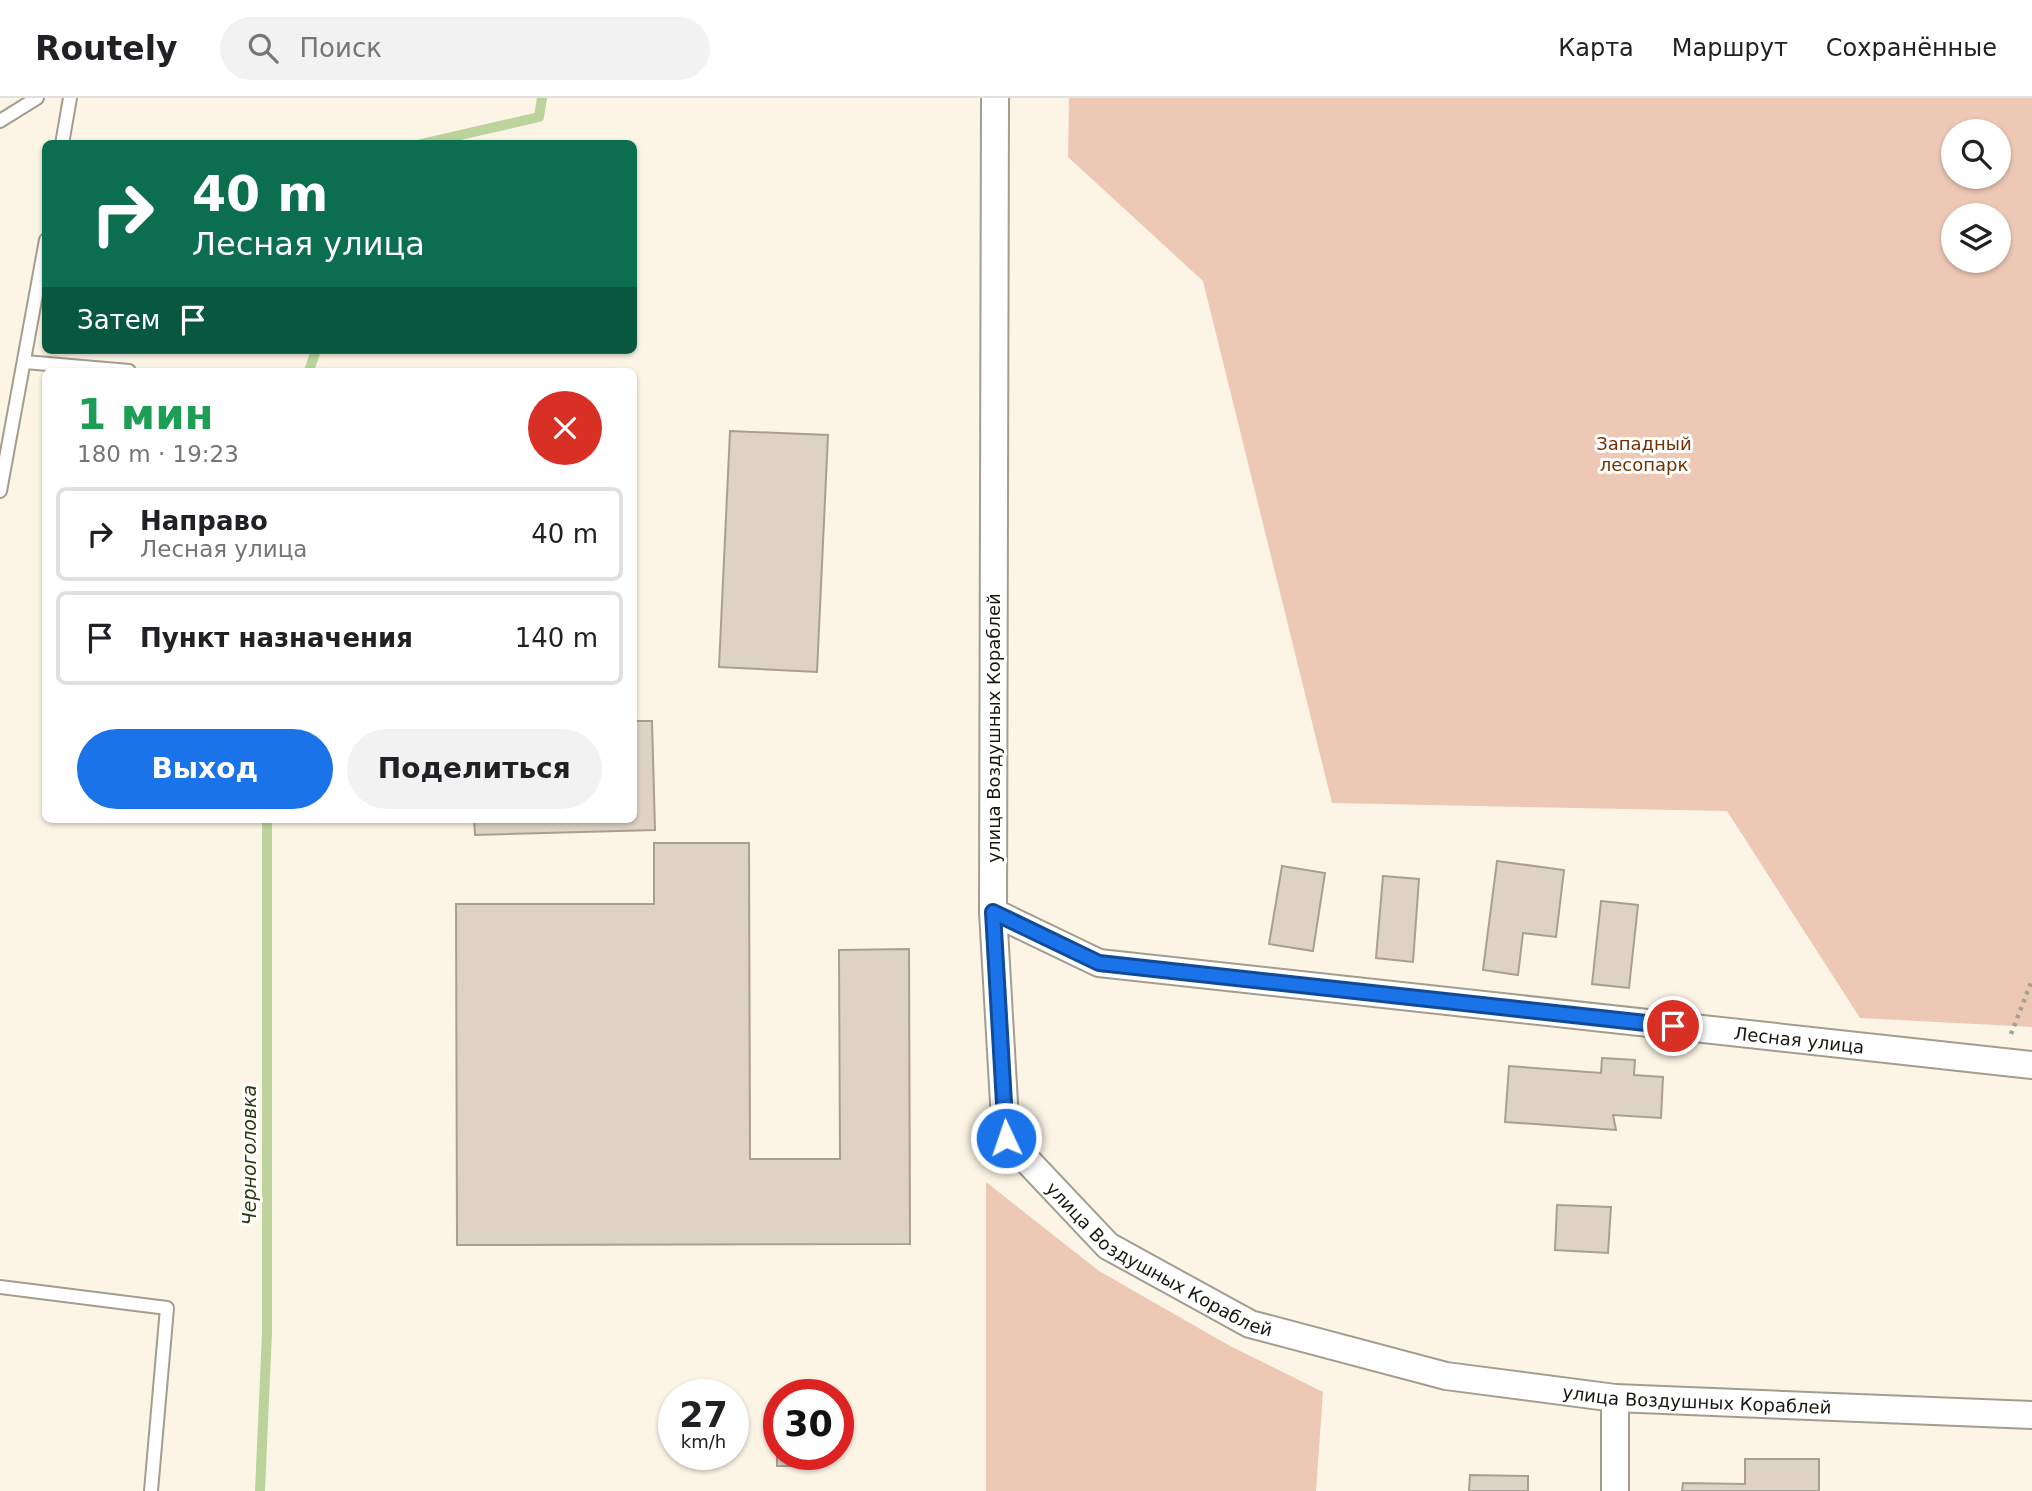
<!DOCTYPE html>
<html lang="ru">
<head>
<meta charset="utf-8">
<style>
	body { margin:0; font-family:"DejaVu Sans",sans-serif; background:#f2f2f2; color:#202124; height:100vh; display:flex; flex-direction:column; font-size:26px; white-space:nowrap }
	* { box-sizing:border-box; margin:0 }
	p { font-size:23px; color:#757577 }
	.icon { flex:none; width:38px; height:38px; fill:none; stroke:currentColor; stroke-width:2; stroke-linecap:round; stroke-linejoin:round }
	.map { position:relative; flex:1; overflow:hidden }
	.details { position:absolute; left:42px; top:270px; width:595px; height:455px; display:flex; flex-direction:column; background:#fff; border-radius:10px; box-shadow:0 2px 5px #0004 }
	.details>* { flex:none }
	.banner { position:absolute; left:42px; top:42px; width:595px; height:214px; border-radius:10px; box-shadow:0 2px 5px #0004; background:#0b6e4f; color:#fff; overflow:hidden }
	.controls { position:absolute; left:1941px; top:21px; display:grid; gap:14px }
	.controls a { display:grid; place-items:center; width:70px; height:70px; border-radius:50%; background:#fff; box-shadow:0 2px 5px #0004; font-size:35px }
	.speed { position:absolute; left:658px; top:1281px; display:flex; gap:14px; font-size:35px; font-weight:700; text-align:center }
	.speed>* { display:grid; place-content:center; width:91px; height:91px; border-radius:50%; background:#fff; box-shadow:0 2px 5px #0004; line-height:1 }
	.speed small { font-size:18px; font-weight:400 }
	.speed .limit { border:10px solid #d22; background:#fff; color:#111 }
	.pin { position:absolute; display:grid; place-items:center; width:60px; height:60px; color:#fff; margin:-30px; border:4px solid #fff; border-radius:50%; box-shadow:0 2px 7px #0007 }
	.me { position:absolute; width:77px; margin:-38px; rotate:357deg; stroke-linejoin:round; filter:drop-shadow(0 0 5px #0008) }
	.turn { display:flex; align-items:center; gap:24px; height:147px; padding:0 35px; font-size:32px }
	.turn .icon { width:91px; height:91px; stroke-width:2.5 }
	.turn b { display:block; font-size:49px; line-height:60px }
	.then { display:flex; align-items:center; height:66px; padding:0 35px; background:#0003; gap:14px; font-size:26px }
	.round { display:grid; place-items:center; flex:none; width:74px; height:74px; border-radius:37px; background:#f2f2f2 }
	.overview { display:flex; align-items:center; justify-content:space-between; height:119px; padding:0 35px }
	h1 { font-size:42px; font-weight:800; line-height:52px; color:#1e9e55 }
	.action { display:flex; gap:14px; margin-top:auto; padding:14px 35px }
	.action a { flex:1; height:80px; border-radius:42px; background:#1a73e8; color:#fff; font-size:28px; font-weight:800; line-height:80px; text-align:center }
	.action a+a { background:#f2f2f2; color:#202124 }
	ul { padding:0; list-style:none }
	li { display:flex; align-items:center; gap:21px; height:94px; margin:0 14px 10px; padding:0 21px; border:4px solid #e0e0e0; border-radius:10px }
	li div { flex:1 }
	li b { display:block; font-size:26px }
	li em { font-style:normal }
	header { display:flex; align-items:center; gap:42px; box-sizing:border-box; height:98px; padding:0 35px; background:#fff; border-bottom:2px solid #e0e0e0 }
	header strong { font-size:33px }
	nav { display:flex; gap:38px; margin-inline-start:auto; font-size:24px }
	.search { width:490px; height:63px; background:#f2f2f2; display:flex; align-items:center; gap:18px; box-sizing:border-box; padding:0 24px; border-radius:38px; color:#757577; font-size:26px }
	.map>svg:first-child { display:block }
	.green { fill:#edc8b5; fill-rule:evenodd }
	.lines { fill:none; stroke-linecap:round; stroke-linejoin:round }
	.stream { stroke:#bcd39c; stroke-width:10 }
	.building { fill:#ded2c5; stroke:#a99e92; stroke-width:2 }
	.lane-casing { stroke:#a39d8f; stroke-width:16 }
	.street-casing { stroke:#a39d8f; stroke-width:30 }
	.path { stroke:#a5a094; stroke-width:4.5; stroke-dasharray:3.5 5; stroke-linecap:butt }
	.lane { stroke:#fff; stroke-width:12 }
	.street { stroke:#fff; stroke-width:26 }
	.route-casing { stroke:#114b97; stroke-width:18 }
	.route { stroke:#1a73e8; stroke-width:12 }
	.labels { text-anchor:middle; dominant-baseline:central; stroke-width:6; stroke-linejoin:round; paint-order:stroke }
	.park-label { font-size:18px; fill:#743000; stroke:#fff }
	.street-label { font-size:18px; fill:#181610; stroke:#fff }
	.water-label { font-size:19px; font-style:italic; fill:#2b3a11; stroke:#fff }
</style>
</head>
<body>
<header>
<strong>Routely</strong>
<div class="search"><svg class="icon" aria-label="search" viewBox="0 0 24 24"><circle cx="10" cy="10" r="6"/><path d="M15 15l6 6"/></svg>Поиск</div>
<nav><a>Карта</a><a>Маршрут</a><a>Сохранённые</a></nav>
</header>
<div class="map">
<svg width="2032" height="1393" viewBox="0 0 2032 1393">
	<rect width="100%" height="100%" fill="#fcf5e6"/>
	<g class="green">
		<path d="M1069 0H2032V929L1860 920 1727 713 1332 705 1203 183 1068 59ZM1953 33H1998V79H1953ZM1953 117H1998V163H1953Z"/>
		<path d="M986 1084 1099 1173 1230 1248 1323 1294 1316 1393H986Z"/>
	</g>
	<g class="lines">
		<g class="stream">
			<path d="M421 46 539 19 542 0"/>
			<path d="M309 273 316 252"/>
			<path d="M260 1393 267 1234V721"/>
		</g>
	</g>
	<g class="building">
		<path d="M730 333 828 337 817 574 719 569Z"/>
		<path d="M634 623H652L655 732 475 737 474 721H634Z"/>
		<path d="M654 745H749L750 1061H840L839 852 909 851 910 1146 457 1147 456 806H654Z"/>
		<path d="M1497 763 1564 772 1556 839 1523 835 1518 877 1483 872Z"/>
		<path d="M1282 768 1325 775 1313 853 1269 846Z"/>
		<path d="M1383 778 1419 781 1413 864 1376 860Z"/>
		<path d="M1601 803 1638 807 1629 890 1592 886Z"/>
		<path d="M1602 960 1635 962 1634 977 1663 979 1661 1020 1613 1017 1616 1032 1505 1024 1509 968 1601 975Z"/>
		<path d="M1557 1107 1611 1109 1608 1155 1555 1152Z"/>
		<path d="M777 1310 779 1356H816V1368H777Z"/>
		<rect x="838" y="1310" width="3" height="37"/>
		<path d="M1745 1361H1819V1393H1682L1683 1385 1745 1386Z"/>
		<path d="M1470 1377 1528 1378V1393H1469Z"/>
	</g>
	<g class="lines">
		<defs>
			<g id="lane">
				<path d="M0 23 37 0"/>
				<path d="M62 46 70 0"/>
				<path d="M25 264 129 273"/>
				<path d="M0 393 46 142"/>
				<path d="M0 1189 167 1210 151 1393"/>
			</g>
			<g id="street">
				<path id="s1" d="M995 0 993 814 1006 1040 1108 1148 1250 1226 1446 1278 1615 1300 2032 1317"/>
				<path id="s2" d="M993 814 1099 865 2032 967"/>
				<path d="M1615 1300V1393"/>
			</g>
		</defs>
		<use href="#lane" class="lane-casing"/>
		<use href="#street" class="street-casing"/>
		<path class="path" d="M2011 936 2032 882"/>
		<use href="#lane" class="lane"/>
		<use href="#street" class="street"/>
	</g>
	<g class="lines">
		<defs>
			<path id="route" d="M1006 1040 993 814 1099 865 1673 928"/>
		</defs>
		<use href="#route" class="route-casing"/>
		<use href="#route" class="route"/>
	</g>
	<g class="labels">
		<g class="park-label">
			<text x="1644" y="345">Западный<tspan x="1644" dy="21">лесопарк</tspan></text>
		</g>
		<g class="street-label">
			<text transform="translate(993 630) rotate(-90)">улица Воздушных Кораблей</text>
			<text stroke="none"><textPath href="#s2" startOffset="822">Лесная улица</textPath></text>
			<text stroke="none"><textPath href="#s1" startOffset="1239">улица Воздушных Кораблей</textPath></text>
			<text stroke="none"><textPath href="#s1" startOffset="1806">улица Воздушных Кораблей</textPath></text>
		</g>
		<g class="water-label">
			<text transform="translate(249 1057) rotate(-90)">Черноголовка</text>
		</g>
	</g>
</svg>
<div class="controls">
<a><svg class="icon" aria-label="search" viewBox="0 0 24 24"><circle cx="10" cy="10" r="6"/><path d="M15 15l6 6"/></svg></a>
<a><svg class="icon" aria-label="layers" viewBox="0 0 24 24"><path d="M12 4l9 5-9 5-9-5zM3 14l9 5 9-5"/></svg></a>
</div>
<div class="speed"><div>27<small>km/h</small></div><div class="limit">30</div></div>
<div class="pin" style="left:1673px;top:928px;background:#d93025"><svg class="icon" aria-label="arrive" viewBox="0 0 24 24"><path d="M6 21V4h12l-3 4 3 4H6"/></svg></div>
<svg class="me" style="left:1006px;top:1040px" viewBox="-20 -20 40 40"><circle r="17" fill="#1a73e8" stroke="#fff" stroke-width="3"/><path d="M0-11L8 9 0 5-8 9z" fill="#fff"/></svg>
<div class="banner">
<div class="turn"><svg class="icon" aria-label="right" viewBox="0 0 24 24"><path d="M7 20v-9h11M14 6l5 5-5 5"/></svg><div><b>40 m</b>Лесная улица</div></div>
<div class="then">Затем<svg class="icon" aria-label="arrive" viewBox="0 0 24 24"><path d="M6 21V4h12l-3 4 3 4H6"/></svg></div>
</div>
<section class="details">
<div class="overview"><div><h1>1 мин</h1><p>180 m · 19:23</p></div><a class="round" style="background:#d93025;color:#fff"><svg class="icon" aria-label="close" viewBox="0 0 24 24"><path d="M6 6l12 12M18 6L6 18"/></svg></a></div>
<ul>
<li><svg class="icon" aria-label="right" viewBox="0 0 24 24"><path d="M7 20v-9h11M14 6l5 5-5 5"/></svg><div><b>Направо</b><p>Лесная улица</p></div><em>40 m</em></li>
<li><svg class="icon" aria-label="arrive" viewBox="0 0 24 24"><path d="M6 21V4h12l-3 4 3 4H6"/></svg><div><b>Пункт назначения</b></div><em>140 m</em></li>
</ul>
<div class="action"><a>Выход</a><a>Поделиться</a></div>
</section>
</div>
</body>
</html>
